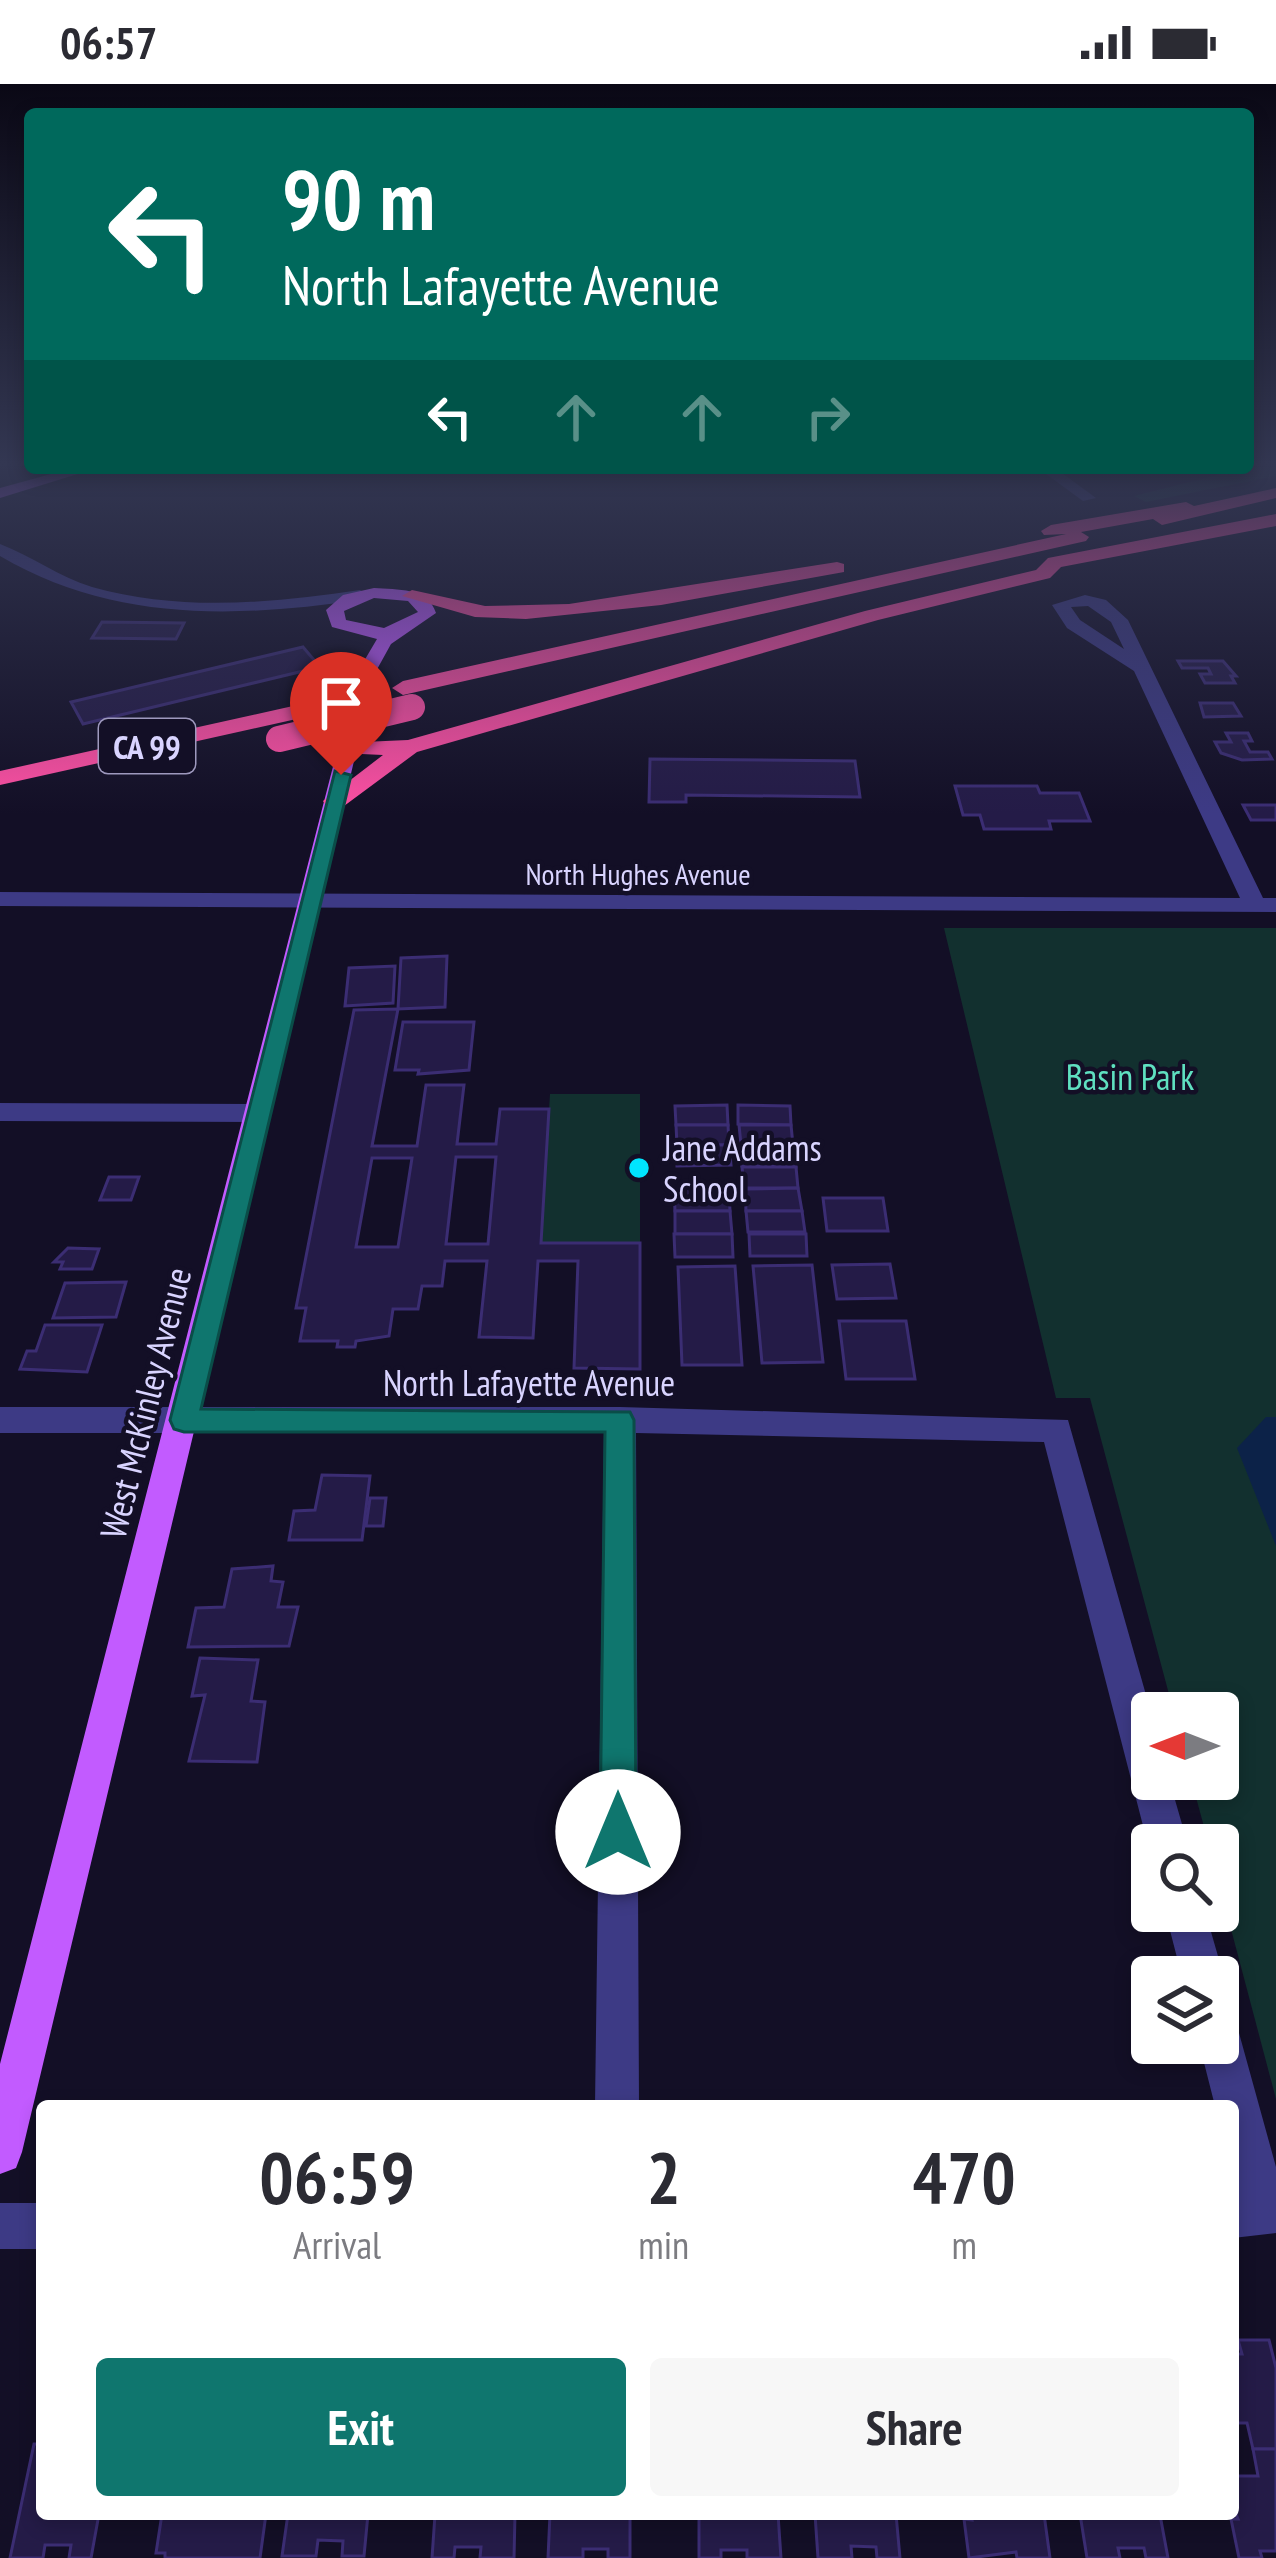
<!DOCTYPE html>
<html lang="en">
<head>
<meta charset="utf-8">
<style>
	body { margin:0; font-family:"PT Sans Narrow",sans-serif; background:#f7f7f7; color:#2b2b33; height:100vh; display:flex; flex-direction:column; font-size:45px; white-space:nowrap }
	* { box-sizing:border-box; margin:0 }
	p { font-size:39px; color:#7c7c81 }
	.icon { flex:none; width:66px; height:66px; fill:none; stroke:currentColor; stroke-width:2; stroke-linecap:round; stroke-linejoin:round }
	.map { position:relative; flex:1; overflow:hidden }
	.panel { position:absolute; left:36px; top:2016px; width:1203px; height:420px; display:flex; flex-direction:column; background:#fff; border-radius:12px; box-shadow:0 6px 18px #0003 }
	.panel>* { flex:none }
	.hud { position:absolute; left:24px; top:24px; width:1230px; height:366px; border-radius:12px; box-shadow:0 6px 18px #0003; background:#00695c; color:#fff; overflow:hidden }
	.needle { width:78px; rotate:270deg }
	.buttons { position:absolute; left:1131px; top:1608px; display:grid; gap:24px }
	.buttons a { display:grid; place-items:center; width:108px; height:108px; border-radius:12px; background:#fff; box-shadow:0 6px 18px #0003; font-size:60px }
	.pin { position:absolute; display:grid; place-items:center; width:102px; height:102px; color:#fff; margin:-123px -51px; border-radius:50% 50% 50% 0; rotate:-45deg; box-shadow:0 0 12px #0007 }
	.pin .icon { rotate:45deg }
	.me { position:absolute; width:132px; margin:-66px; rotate:0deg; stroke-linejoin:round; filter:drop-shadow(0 0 9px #0008) }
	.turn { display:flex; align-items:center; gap:42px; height:252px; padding:0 60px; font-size:54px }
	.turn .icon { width:156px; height:156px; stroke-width:2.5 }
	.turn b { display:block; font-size:84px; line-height:102px }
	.lanes { display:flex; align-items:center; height:114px; padding:0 60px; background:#0003; justify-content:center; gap:60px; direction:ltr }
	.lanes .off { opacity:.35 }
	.eta { display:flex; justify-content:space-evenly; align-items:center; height:204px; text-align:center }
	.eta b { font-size:72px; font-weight:600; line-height:84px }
	.action { display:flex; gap:24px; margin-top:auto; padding:24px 60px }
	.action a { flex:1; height:138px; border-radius:12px; background:#0f766e; color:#fff; font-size:48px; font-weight:600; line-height:138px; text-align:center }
	.action a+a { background:#f7f7f7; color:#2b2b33 }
	.status { display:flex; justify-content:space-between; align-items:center; height:84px; padding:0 60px; background:#fff; direction:ltr }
	.status svg { height:33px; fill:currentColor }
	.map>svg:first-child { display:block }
	.green { fill:#12302f }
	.water { fill:#0c2248 }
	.building { fill:#241b47; stroke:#3b2d73; stroke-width:3; fill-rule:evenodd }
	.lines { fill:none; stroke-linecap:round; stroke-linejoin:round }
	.minor { fill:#3d3a85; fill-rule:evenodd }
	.major { fill:#c25bff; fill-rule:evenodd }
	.highway { fill:#ff4fa3; fill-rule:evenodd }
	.highway-bridge { stroke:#ff4fa3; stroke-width:26 }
	.route { fill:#0f766e; stroke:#0a4d48; stroke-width:3 }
	.poi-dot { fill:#00e5ff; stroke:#130f26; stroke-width:4.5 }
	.labels { text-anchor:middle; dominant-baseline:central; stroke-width:9; stroke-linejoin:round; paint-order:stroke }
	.far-street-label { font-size:30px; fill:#d9d4ff; stroke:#130f26 }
	.shield { fill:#130f26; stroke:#9e99be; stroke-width:3 }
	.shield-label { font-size:33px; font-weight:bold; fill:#d9d4ff }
	.park-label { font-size:36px; fill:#5fe0c0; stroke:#130f26 }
	.poi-label { font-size:36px; fill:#d9d4ff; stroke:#130f26; text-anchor:start }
	.street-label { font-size:36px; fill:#d9d4ff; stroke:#130f26 }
</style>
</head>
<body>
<div class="status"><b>06:57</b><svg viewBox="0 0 49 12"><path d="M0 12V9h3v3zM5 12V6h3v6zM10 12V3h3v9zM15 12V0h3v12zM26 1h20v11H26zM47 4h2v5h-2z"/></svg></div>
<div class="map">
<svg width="1276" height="2474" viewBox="0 0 1276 2474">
	<rect width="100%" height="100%" fill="#130f26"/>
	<g class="green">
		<path d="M1249 383H1276V392L1146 418 1134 412Z"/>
		<path d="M944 844H1276V2015L1218 1796V1761H1209L1191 1695H1218V1629H1174L1090 1314H1056Z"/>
		<path d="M550 1010H640V1159H541Z"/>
	</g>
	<path class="water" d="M1266 1333H1276V1462L1237 1364Z"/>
	<g class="building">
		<path d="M102 538 184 539 176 555 92 554Z"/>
		<path d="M303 563 320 583 83 640 71 618Z"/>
		<path d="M1178 577H1223L1236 592H1231L1235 599H1205L1200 590H1211L1208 584H1182Z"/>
		<path d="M1200 619H1233L1241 632 1204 633Z"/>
		<path d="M1226 649H1248L1252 657H1244L1250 668H1268L1272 675 1242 676 1221 669 1215 658H1231Z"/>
		<path d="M650 675 855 677 860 713 686 711V718H649Z"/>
		<path d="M955 702H1037L1040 709H1079L1090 737H1049L1051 745H984L980 731H963Z"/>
		<path d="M1243 721H1276V736H1251Z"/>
		<path d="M447 872 445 923 398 925 401 874Z"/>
		<path d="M395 882 393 919 345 922 349 884Z"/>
		<path d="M398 925 372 1062H417L426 1001H464L457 1060H496L500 1025H549L541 1159H640V1285L574 1284 578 1177H538L533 1254 479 1253 487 1177H445L442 1202H422L418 1225H393L389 1252 356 1257 355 1263H337L338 1257H300L306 1224H296L354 926ZM456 1073H496L488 1160H446ZM372 1074H412L398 1163H356Z"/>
		<path d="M403 938H474L469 986 418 990 419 986H395Z"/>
		<path d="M727 1021 728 1041H676L675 1022Z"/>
		<path d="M738 1021 790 1022 791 1041 738 1040Z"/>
		<path d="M676 1041H728L729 1061H677Z"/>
		<path d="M739 1041H791L793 1061H741Z"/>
		<path d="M677 1061H729L731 1081 677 1082Z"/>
		<path d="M741 1062 794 1063 796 1083 742 1082Z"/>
		<path d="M742 1083H796L798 1104H744Z"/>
		<path d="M109 1093H139L131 1116H100Z"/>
		<path d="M798 1104 802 1127H746L745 1105Z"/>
		<path d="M674 1105H729L730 1127H675Z"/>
		<path d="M823 1114H883L888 1147H827Z"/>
		<path d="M675 1127H730L732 1150H675Z"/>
		<path d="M746 1127H802L805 1148H748Z"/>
		<path d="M674 1150H732L733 1173H675Z"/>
		<path d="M749 1150H806L807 1172H750Z"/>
		<path d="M68 1164 99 1165 92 1185H60L63 1178H54Z"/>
		<path d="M890 1180 896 1214 837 1215 832 1181Z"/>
		<path d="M812 1181 823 1278 762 1279 753 1182Z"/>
		<path d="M735 1182 742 1281H682L678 1183Z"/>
		<path d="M126 1198 116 1233 53 1234 65 1199Z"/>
		<path d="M839 1237H906L915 1295H846Z"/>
		<path d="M45 1241H102L87 1288 20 1285 27 1267H36Z"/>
		<path d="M322 1391 370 1392 362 1456H289L294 1427 315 1426Z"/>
		<path d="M370 1414H386L383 1442H366Z"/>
		<path d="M273 1482 271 1497 283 1498 278 1523H298L289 1562 188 1563 196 1524 224 1523 232 1485Z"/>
		<path d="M200 1574 258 1576 251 1617 265 1618 257 1678 189 1677 205 1611 192 1612Z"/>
		<path d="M1238 2256H1269L1276 2284V2365H1253L1247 2339H1233V2270H1242Z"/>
		<path d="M34 2360H42V2430H99L91 2474H69L71 2461H45L43 2474H10Z"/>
		<path d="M1253 2365H1276V2467H1260L1262 2474H1239L1231 2435H1238L1233 2423V2392H1258Z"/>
		<path d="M162 2430H266L260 2474H165V2469H156Z"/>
		<path d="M288 2430H368L364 2472H342L343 2457 318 2456 316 2472H282Z"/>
		<path d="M515 2430 514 2474H480L481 2463H455L454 2474H432L435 2431Z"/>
		<path d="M550 2430 630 2433V2474H608V2465H583V2474H548Z"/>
		<path d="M705 2430H778L781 2474H747V2466H721V2474H699V2434Z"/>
		<path d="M815 2430H896L900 2474H877L876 2463 851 2462 852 2474H818Z"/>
		<path d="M971 2430H1044L1050 2474H1017L1016 2468 969 2474 964 2435 972 2436Z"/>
		<path d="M1080 2430 1160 2431 1168 2474H1146L1144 2464H1118L1120 2474H1087Z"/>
	</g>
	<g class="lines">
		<g class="minor">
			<path d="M1038 384H1055L1096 414 1083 417Z"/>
			<path d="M0 460C32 472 59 493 92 503 180 528 272 519 360 506L368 511 360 516C235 534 112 538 0 472Z"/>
			<path d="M1085 511 1106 516 1128 536 1263 814H1276V828L0 822V808L1240 814 1134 587 1067 544 1052 521ZM1088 522 1111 538 1124 565 1080 536 1071 523Z"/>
			<path d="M0 1019 259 1020 272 1029 259 1038 0 1037Z"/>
			<path d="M0 1323H620L1068 1336 1152 1632V1695H1169L1188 1761H1152V1770L1148 1761 1044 1358 636 1349 639 2022H595L604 1349H0Z"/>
			<path d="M1165 1827H1205L1224 1893 1218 1907V1893H1182Z"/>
			<path d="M1218 1928 1233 1934 1239 1949 1276 2083V2149L1233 2154V2108H1237L1233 2022H1215L1199 1959H1218Z"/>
			<rect x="0" y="2119" width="42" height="46"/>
		</g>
		<g class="major">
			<path d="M73 384H97L0 414V404Z"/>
			<path d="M374 504C397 506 428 503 436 529L391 560 375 589 22 2068 16 2084 0 2090V1980L357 589 377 555 332 543 326 526 343 511ZM374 514 408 517 418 528 384 544 346 536 344 527Z"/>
		</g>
		<g class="highway">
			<path d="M1276 404V414L1162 441 1153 435 1081 448 1089 453 1086 457 403 611 392 604 403 597 1066 450 1044 451 1041 447 1051 441 1186 418 1194 422Z"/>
			<path d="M1276 430V442L1061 483 1050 494 878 536 417 668 344 722H326L323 717 383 671 340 669V659L408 656 865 527 1036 486 1048 474Z"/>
			<path d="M837 478 844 480V488L661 521 526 535 475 533 402 512 412 506 485 522 569 520Z"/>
			<path d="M293 622 301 624V634L0 701V687Z"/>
		</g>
		<path class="highway-bridge" d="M279 655 412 623"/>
	</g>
	<linearGradient id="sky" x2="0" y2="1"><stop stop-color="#0a0815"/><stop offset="0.52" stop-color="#333752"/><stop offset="1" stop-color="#333752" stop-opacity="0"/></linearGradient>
	<rect width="1276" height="730" fill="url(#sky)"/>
	<path class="route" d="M335 687 351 691 201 1325 630 1328 634 1336 636 1748 630 1760 618 1766 605 1760 600 1748 605 1348H184L174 1345 170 1336Z"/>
	<circle class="poi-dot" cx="639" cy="1084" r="12"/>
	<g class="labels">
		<g class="far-street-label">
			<text x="638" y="789">North Hughes Avenue</text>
		</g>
		<rect class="shield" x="99" y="635" width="96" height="54" rx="9"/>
		<g class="shield-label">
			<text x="147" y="662">CA 99</text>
		</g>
		<g class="park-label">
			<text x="1130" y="992">Basin Park</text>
		</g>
		<g class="poi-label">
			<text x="663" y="1063">Jane Addams<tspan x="663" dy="41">School</tspan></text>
		</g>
		<g class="street-label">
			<text x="529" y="1298">North Lafayette Avenue</text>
			<text transform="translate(145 1319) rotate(-76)">West McKinley Avenue</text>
		</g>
	</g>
</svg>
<div class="buttons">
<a><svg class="needle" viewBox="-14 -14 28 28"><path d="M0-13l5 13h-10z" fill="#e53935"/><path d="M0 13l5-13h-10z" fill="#7c7c81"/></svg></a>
<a><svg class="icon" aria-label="search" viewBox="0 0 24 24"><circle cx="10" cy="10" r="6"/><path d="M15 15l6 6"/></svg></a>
<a><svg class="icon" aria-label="layers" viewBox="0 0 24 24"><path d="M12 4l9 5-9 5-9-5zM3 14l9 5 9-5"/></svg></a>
</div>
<div class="pin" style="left:341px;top:691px;background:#d93025"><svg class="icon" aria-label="arrive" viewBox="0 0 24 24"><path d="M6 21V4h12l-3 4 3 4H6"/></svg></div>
<svg class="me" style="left:618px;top:1748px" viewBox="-20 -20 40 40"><circle r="19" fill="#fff"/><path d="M0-13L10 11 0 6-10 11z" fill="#0f766e"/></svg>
<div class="hud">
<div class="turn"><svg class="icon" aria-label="left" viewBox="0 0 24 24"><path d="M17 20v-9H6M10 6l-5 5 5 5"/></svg><div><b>90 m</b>North Lafayette Avenue</div></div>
<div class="lanes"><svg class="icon" aria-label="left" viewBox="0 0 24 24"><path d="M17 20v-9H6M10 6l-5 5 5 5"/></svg><svg class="icon off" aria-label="ahead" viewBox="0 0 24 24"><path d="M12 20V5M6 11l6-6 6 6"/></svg><svg class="icon off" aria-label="ahead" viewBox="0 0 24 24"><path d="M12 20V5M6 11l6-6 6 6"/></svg><svg class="icon off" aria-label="right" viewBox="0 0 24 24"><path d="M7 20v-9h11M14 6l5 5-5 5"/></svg></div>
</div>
<section class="panel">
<div class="eta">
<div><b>06:59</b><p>Arrival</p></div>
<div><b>2</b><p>min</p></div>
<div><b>470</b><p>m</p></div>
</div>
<div class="action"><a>Exit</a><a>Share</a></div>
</section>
</div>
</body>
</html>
